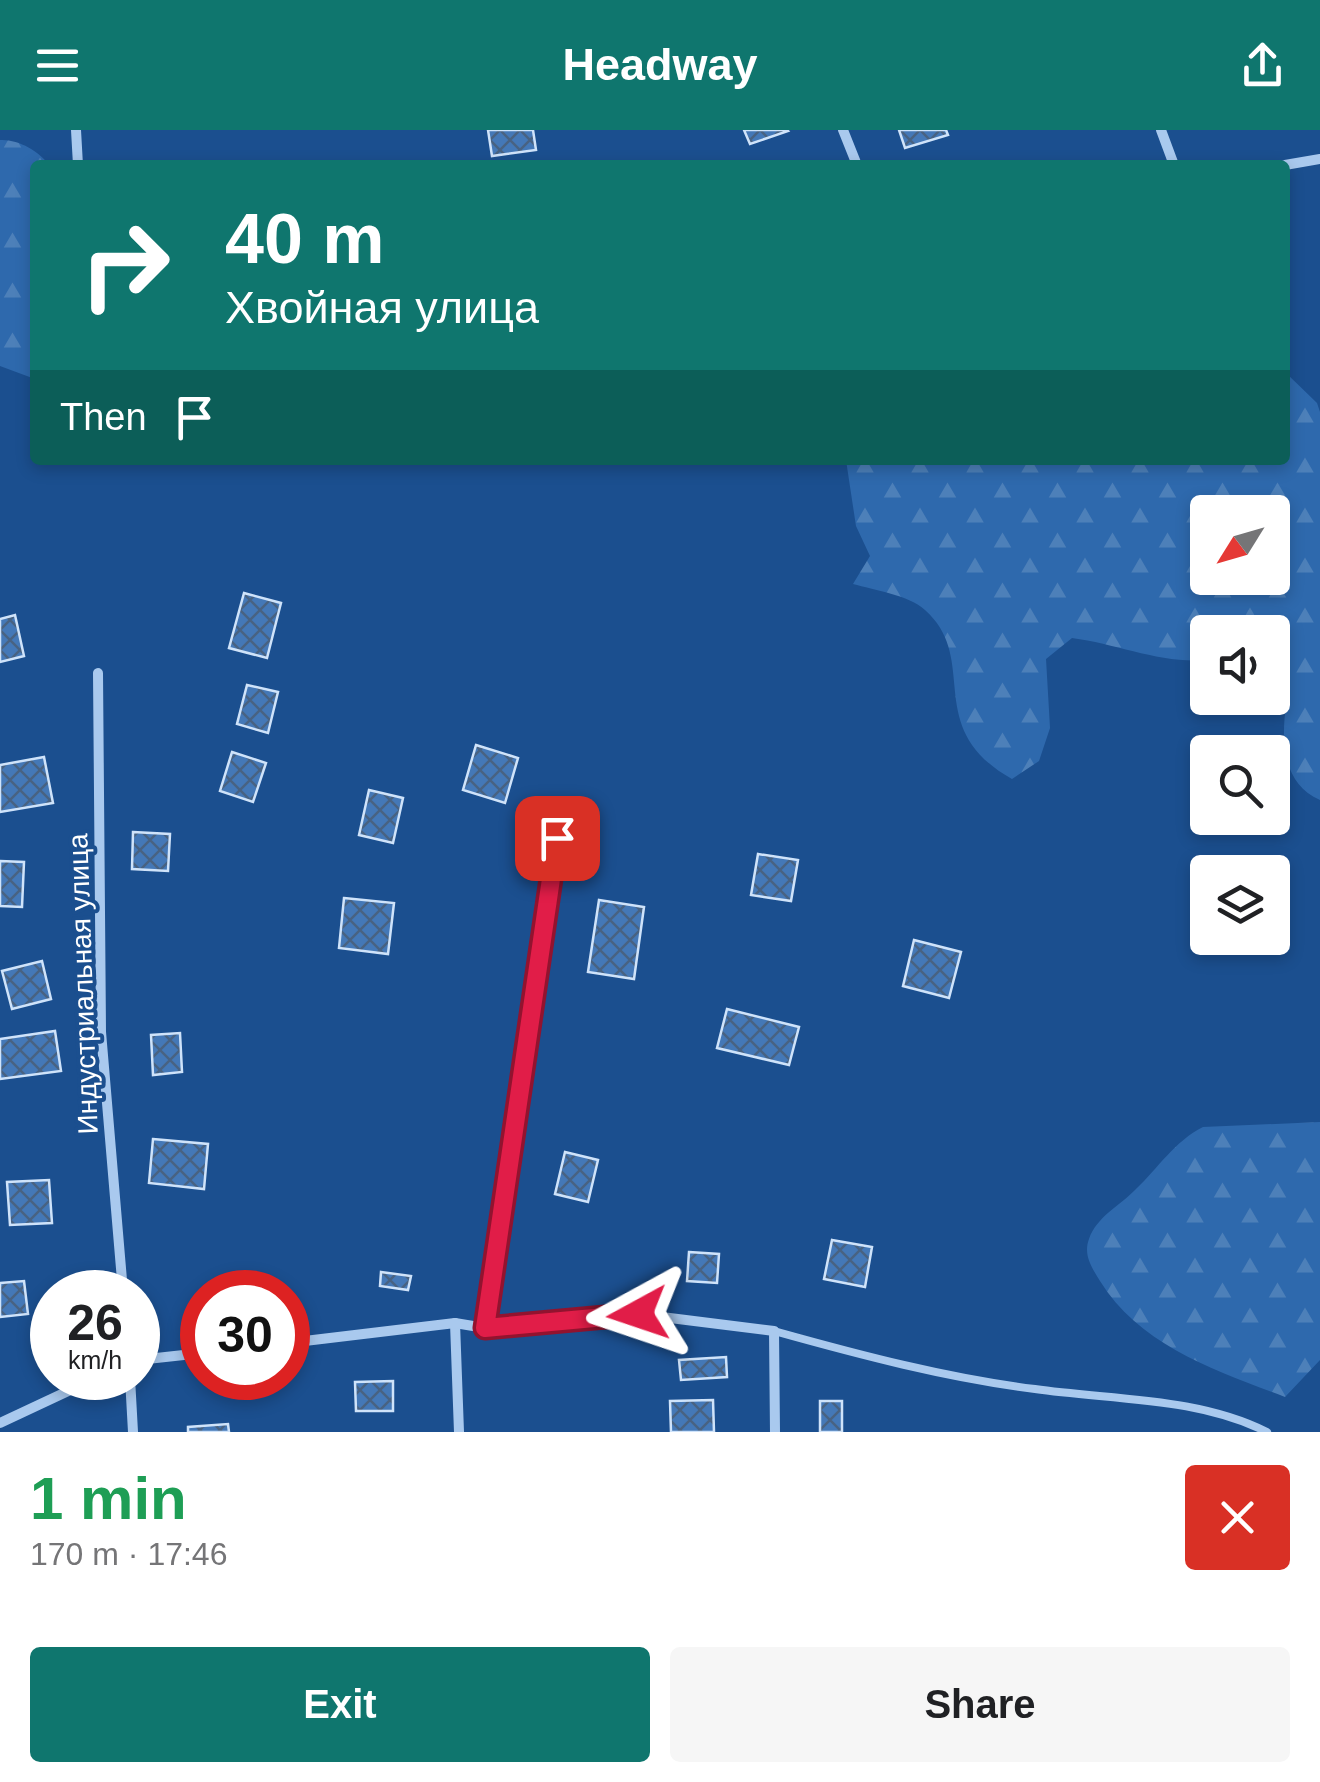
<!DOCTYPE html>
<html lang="en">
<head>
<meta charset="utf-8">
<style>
	body { margin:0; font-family:Arial,sans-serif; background:#f6f6f6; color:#202124; height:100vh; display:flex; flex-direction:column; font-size:38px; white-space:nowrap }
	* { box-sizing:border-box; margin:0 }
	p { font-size:32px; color:#757577 }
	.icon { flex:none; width:55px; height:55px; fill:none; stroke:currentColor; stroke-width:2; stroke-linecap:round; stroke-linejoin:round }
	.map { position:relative; height:1302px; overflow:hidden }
	.details { display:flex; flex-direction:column; background:#fff; flex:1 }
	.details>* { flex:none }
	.banner { position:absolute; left:30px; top:30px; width:1260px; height:305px; border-radius:10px; box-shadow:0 5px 15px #0003; background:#0f766e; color:#fff; overflow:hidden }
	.needle { width:65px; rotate:233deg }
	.fabs { position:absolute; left:1190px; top:365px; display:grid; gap:20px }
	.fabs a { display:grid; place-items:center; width:100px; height:100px; border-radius:10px; background:#fff; box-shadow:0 5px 15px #0003; font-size:50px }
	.speed { position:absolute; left:30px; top:1140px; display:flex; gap:20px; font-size:50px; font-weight:700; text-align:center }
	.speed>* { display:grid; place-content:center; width:130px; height:130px; border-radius:50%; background:#fff; box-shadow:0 5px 15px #0003; line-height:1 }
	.speed small { font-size:25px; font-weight:400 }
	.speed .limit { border:15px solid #d22; background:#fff; color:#111 }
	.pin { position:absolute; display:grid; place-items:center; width:85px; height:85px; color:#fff; margin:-42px; border-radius:20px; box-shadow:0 5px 15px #0006 }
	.me { position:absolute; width:110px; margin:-55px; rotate:265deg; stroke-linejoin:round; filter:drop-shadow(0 0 8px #0008) }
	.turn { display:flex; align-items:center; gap:35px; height:210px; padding:0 30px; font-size:45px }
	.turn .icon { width:130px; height:130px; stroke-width:2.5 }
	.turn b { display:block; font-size:70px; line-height:85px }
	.then { display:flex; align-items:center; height:95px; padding:0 30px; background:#0003; gap:20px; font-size:38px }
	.round { display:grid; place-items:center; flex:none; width:105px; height:105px; border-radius:10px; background:#f6f6f6 }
	.head { display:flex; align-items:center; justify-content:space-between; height:170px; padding:0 30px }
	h1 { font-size:60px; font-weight:800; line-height:75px; color:#1e9e55 }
	.cta { display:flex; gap:20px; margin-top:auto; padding:20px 30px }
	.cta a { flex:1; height:115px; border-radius:10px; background:#0f766e; color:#fff; font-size:40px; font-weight:800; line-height:115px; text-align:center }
	.cta a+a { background:#f6f6f6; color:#202124 }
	header { display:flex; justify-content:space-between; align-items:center; height:130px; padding:0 30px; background:#0f766e; color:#fff; font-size:45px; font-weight:800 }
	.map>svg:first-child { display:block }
	.forest { fill:url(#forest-firs); fill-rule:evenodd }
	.building { fill:url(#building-cross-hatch); stroke:#cfe3fa; stroke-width:2.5 }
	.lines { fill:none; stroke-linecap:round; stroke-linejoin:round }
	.lane { stroke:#a9c9ee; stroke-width:8 }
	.street { stroke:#a9c9ee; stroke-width:10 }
	.route-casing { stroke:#92132f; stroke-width:25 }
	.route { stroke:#e11d48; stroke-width:18 }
	.labels { text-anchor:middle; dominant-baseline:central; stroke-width:8; stroke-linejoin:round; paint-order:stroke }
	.street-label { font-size:28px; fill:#fff; stroke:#1b4f8f }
</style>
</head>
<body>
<header><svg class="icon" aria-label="menu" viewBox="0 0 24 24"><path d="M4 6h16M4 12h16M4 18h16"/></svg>Headway<svg class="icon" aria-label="share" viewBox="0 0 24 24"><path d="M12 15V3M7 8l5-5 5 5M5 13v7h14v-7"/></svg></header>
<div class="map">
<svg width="1320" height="1302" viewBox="0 0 1320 1302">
	<defs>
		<pattern id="forest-firs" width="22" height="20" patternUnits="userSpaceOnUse" patternTransform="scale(2.5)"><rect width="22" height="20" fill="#2e69ad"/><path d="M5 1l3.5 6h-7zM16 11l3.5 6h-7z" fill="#4d80b9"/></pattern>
		<pattern id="building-cross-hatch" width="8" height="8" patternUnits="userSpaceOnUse" patternTransform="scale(2.5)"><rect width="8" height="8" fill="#4478b7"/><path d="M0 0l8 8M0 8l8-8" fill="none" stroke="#486282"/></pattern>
	</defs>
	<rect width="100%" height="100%" fill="#1b4f8f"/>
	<g class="forest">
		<path d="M0 10C18 9 39 21 49 35H35V249L0 236Z"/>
		<path d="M1285 242 1317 273 1320 282V670C1273 649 1283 591 1290 549L1273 526 1272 502H1208L1207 530C1161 534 1118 514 1072 508L1046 529 1050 598 1039 631 1012 649C921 598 981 530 925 480 909 465 874 460 853 454L870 426 856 396 846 330H1285ZM1208 382H1272V448H1208Z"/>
		<path d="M1320 992V1230L1285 1267C1217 1241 1140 1216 1100 1151 1092 1138 1083 1125 1089 1109 1097 1086 1120 1076 1136 1059 1158 1038 1175 1011 1203 997Z"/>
	</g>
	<g class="building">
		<path d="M488 0H533L536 20 492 26Z"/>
		<path d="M744 0H787L788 1 750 14Z"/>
		<path d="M899 0H946L948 5 905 18Z"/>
		<path d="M244 463 281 473 267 528 229 518Z"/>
		<path d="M15 485 24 526 0 532V489Z"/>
		<path d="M247 555 278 562 268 603 237 594Z"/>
		<path d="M476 615 518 628 505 673 463 660Z"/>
		<path d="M232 622 266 633 253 672 220 661Z"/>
		<path d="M44 627 53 673 0 682V635Z"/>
		<path d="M369 660 403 668 393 713 359 705Z"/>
		<path d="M133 702 170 704 168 741 132 739Z"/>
		<path d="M758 724 798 730 791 771 751 765Z"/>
		<path d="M0 731 24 732 22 777 0 776Z"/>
		<path d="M344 768 394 773 388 824 339 818Z"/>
		<path d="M599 770 644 777 634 849 588 842Z"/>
		<path d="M914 810 961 822 949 868 903 856Z"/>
		<path d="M42 831 51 869 12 879 2 841Z"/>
		<path d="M727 879 799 897 789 935 717 918Z"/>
		<path d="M55 901 61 941 0 949V909Z"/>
		<path d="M180 903 182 942 153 945 151 905Z"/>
		<path d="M153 1009 208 1014 204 1059 149 1053Z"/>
		<path d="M565 1022 598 1030 588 1072 555 1064Z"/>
		<path d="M49 1050 52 1093 10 1095 7 1052Z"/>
		<path d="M832 1110 872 1117 865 1157 824 1149Z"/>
		<path d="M689 1122 719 1124 717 1153 687 1151Z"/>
		<path d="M381 1142 411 1146 408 1160 380 1156Z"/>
		<path d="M24 1151 28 1184 0 1187V1153Z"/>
		<path d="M726 1227 727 1247 681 1250 679 1230Z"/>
		<path d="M393 1251V1281H356L355 1252Z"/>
		<path d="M713 1270 714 1302H671L670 1271Z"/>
		<rect x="820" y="1271" width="22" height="31"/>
		<path d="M228 1294 229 1302H188V1297Z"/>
	</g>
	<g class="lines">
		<path class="lane" d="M774 1201C860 1225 947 1248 1035 1259 1112 1270 1198 1267 1267 1302"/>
		<g class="street">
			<path d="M76 0 78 35"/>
			<path d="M843 0 857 35"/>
			<path d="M1161 0 1174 35"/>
			<path d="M1285 35 1320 29"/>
			<path d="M98 543 101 902 123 1162"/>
			<path d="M455 1193 459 1302"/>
			<path d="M485 1198 557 708"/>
			<path d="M288 1213 455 1193 485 1198 638 1184 774 1201 775 1302"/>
			<path d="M138 1230 202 1223"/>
			<path d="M130 1248 133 1302"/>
			<path d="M0 1293 96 1248"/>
		</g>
	</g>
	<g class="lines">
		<defs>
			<path id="route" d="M557 708 485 1198 638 1184"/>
		</defs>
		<use href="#route" class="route-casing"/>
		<use href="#route" class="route"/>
	</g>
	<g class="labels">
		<g class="street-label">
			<text transform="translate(83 854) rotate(-92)">Индустриальная улица</text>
		</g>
	</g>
</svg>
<div class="fabs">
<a><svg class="needle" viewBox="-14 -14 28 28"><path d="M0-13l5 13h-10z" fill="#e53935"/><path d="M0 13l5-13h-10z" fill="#757577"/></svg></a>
<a><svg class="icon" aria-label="sound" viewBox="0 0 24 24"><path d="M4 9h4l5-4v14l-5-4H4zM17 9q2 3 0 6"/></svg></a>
<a><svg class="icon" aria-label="search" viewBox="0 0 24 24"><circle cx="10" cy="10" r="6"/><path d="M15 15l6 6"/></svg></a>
<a><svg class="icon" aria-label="layers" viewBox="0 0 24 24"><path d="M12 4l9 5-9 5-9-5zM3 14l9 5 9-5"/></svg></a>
</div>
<div class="speed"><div>26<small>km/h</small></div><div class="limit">30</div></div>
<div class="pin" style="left:557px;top:708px;background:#d93025"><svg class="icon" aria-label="arrive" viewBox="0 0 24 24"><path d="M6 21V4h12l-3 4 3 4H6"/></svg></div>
<svg class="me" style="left:638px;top:1184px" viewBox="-20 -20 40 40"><path d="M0-17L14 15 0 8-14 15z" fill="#e11d48" stroke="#fff" stroke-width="4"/></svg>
<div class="banner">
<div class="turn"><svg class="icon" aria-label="right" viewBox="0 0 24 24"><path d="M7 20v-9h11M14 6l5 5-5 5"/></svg><div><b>40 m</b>Хвойная улица</div></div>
<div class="then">Then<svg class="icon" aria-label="arrive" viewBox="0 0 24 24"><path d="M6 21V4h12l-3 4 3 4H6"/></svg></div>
</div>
</div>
<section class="details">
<div class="head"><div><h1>1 min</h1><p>170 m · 17:46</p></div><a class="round" style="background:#d93025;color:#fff"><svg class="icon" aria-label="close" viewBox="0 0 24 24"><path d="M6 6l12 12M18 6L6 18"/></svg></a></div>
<div class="cta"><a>Exit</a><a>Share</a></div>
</section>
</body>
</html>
